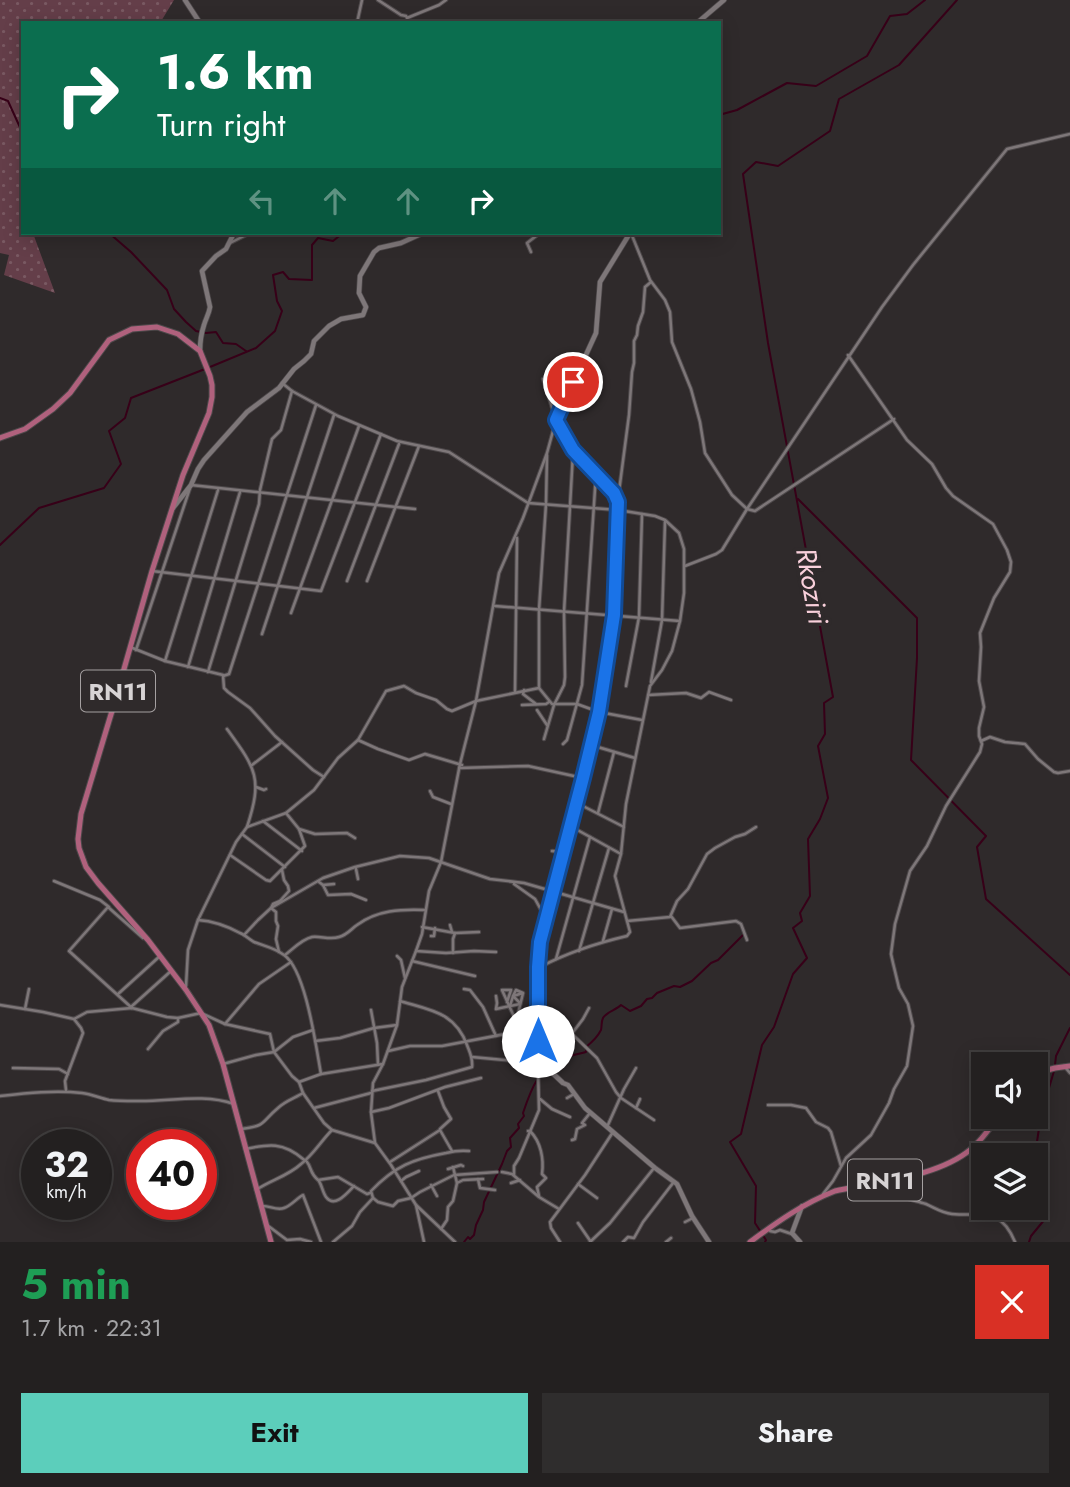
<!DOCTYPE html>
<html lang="en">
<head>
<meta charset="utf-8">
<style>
	body { margin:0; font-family:Jost,sans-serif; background:#2f2d2d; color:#f1f3f6; height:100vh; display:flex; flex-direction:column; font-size:26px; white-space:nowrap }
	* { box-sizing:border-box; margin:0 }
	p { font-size:23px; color:#a3a3a5 }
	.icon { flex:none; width:38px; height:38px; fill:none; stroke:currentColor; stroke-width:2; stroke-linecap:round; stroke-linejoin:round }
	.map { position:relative; height:1242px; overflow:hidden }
	.drawer { display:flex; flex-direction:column; background:#232020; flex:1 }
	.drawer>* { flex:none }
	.banner { position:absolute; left:21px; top:21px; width:700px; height:214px; border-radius:0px; box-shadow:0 4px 18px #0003,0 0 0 2px #403e3e; background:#0b6e4f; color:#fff; overflow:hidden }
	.buttons { position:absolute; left:971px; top:1052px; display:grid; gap:14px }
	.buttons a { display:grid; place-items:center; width:77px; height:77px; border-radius:0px; background:#232020; box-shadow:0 4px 18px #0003,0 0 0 2px #403e3e; font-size:35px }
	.speed { position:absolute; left:21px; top:1129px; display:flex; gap:14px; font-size:35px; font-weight:700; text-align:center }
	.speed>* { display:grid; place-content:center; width:91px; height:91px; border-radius:50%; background:#232020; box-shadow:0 4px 18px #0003,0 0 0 2px #403e3e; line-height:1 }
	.speed small { font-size:18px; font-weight:400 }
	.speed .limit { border:10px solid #d22; background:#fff; color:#111 }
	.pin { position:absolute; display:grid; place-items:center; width:60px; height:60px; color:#fff; margin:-30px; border:4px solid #fff; border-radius:50%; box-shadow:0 2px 7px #0007 }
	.me { position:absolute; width:77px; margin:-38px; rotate:0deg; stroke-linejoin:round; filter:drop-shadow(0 0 5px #0008) }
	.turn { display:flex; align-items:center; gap:24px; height:147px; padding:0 21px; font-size:32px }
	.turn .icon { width:91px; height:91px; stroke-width:2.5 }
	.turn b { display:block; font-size:49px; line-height:60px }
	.lanes { display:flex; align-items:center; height:66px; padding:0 21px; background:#0003; justify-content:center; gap:35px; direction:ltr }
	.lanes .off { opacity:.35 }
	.round { display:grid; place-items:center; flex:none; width:74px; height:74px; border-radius:0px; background:#2f2d2d }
	.overview { display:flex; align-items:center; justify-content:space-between; height:119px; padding:0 21px }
	h1 { font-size:42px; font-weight:700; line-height:52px; color:#1e9e55 }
	.cta { display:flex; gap:14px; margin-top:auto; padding:14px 21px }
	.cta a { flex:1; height:80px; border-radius:0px; background:#5ccebb; color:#111; font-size:28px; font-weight:700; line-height:80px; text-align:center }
	.cta a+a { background:#2f2d2d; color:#f1f3f6 }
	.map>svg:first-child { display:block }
	.green { fill:url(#green-dots) }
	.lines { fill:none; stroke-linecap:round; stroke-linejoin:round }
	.stream { stroke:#370018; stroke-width:2 }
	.street-casing { stroke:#4d484a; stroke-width:4.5 }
	.secondary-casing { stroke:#4d484a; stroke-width:6 }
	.primary-casing { stroke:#4d484a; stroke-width:7 }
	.street { stroke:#7e7779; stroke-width:2.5 }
	.secondary { stroke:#7e7779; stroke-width:4.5 }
	.primary { stroke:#b0617d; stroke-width:5 }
	.route-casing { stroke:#114b97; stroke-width:18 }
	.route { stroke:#1a73e8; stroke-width:12 }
	.labels { text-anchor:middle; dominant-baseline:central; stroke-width:7; stroke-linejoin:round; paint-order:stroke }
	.shield { fill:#2f2a2b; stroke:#a5a0a1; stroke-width:2 }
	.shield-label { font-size:24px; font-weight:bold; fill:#d7d3d4 }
	.water-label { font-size:28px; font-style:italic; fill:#f9d0db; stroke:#2f2a2b }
</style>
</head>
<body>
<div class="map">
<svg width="1070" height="1242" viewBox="0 0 1070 1242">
	<defs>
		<pattern id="green-dots" width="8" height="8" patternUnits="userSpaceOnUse" patternTransform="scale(1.75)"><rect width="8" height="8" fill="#643e49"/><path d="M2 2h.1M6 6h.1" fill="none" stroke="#795962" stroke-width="1.8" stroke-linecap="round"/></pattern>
	</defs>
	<rect width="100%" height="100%" fill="#2f2a2b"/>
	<path class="green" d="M0 0H174L160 23H23V233H36L34 236 55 293 4 275 9 255 0 253Z"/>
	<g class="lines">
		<g class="stream">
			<path d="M0 98 8 101 23 134"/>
			<path d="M719 115 737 110 787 83 816 86 867 56 890 16 907 14 925 0"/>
			<path d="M109 233 131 252 167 290 174 309 186 322 196 331 206 333 216 332 223 343 236 344 246 351"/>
			<path d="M210 367 256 348 275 331 282 311 277 301 273 275 283 272 289 279 312 280V245L318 238 333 241 343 233"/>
			<path d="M798 499 917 618V658L911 760 986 836 977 847 986 899 1070 975"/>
			<path d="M0 545 39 508 104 488 121 464 109 431 125 418 131 398 205 369"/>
			<path d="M1055 1065 1056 1056 1070 1028"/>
			<path d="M1035 1155 1041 1115 1054 1071"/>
			<path d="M464 1242 468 1237 470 1239 474 1235 476 1225 483 1210 484 1202 502 1164 507 1151 511 1147 510 1138 519 1128 518 1124 524 1116 523 1113C531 1089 539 1066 565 1058 572 1055 579 1054 586 1052V1047C591 1043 598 1036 601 1030 602 1026 601 1022 603 1018 606 1012 616 1010 621 1005L630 1011 641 1006 647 999 652 998 657 993 674 986 680 987 692 981 711 963 718 960 743 935"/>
			<path d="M765 1242 766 1240 755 1223 756 1186 730 1142 741 1134 762 1045 774 1027 793 974 807 958 793 928 802 921 800 913 810 896 808 839 820 819 828 798 818 746 825 734 824 703 833 697 768 343 743 174 756 162 778 166 830 131 839 99 899 65 957 0"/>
			<path d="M1029 1242 1031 1236 1045 1219 1036 1173"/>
		</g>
		<defs>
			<g id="street">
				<path d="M378 0 401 15 406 16 407 18 439 5 446 0"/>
				<path d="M357 23 362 0"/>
				<path d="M631 233 650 280 665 300 670 312 672 342 691 389 700 422 705 453 732 495 747 509 755 511 894 419"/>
				<path d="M228 244 250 233"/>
				<path d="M531 252 527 243 540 233"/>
				<path d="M282 383 292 391 338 416 397 441 449 452 528 503 618 510 655 516 665 520 679 533 684 549V593L680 621 672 651 662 670 650 686 626 804 621 854 615 876 630 932 627 936C597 943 567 953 540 967"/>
				<path d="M547 455 546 504 539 610V688L552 704H577L599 712 642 720"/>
				<path d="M618 499 629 415 632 372 634 363V341L637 335 638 326 643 312 645 287 651 282"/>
				<path d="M685 566 716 554 722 550 747 509 882 307 913 265 1007 149 1070 134"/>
				<path d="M152 571 321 591 381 434"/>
				<path d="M347 581 399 444"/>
				<path d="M367 581 419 446"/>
				<path d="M495 606 680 621"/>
				<path d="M291 613 359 426"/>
				<path d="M262 634 334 415"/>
				<path d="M130 647 165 661 218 490"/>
				<path d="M136 650 191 485 415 509"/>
				<path d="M165 661 223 675 224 688 228 692 250 708 275 736 313 770 324 777"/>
				<path d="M188 667 240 492"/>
				<path d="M208 672 259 504 260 490 272 439 281 430 292 391"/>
				<path d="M223 676 229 674 316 405"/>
				<path d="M651 682 662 620 665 522"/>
				<path d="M626 686 639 617 642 514"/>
				<path d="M524 690 523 694 536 704"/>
				<path d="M515 692 517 538"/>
				<path d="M648 695 686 693 701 698 709 692 731 700"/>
				<path d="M522 705 546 704 549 702"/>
				<path d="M537 710 547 725"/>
				<path d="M227 729C256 769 263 778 247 827"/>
				<path d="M544 739 554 705 564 685 565 677 564 612 573 453"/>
				<path d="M358 740 378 749 409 760 425 754 462 765"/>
				<path d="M981 741 990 737 1005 742 1025 744 1038 759 1054 772 1058 773 1070 771"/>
				<path d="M563 744 567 740 582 685 596 474"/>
				<path d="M591 745 635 758"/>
				<path d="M252 765 282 742"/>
				<path d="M459 768 528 766 583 778"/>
				<path d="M256 787 264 790 266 789"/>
				<path d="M430 791 433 797 451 804"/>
				<path d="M577 803 624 827"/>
				<path d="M598 813 614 752"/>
				<path d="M263 821 302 851"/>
				<path d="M572 827 621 854"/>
				<path d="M299 829 315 834 347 833 355 838"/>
				<path d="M242 834 285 867"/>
				<path d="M552 851 564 852"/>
				<path d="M230 855 266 880 270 881 305 846 299 829 286 813"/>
				<path d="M356 869 358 879"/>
				<path d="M54 881 100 900 109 907"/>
				<path d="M319 882 323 885 334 884"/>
				<path d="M514 884 535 899 546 919"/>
				<path d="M323 885 328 895 351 894 366 900"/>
				<path d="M671 916 680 928 736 921 741 924 747 940"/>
				<path d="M198 920C213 921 227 926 240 933 245 935 249 939 254 942 264 946 275 948 284 955 306 970 316 1047 321 1074"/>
				<path d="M627 921 670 917 677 901 688 889 707 854 715 848 735 837 745 834 756 827"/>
				<path d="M450 925 452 932"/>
				<path d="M422 927 455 933 479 932"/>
				<path d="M244 935 258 920 271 908 323 878 355 867 400 856 429 858 490 879 524 883 624 912"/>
				<path d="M431 936H434L435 928"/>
				<path d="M603 941 612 909"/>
				<path d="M416 951 446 953 474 951 496 952"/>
				<path d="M579 951 609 848"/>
				<path d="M279 952 276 939 278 926 276 921V912L271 908 273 904 280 901 289 891 288 886 284 880 282 870"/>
				<path d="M453 953V939L455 933"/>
				<path d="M285 955C293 949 302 939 312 937 321 936 330 940 339 937 347 935 351 929 357 925 377 910 401 909 425 910"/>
				<path d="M397 956 401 960 405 978"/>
				<path d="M556 959 590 837"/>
				<path d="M412 961 475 976"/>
				<path d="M186 986 188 950 198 920 236 842 247 827 286 813 314 790 338 758 358 740 386 691 404 686 416 693 436 700 447 709 452 711 476 701 539 688"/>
				<path d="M464 989 470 990 483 1007 496 1036"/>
				<path d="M523 993 513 996 516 990 523 993 518 1014 524 1018 529 1017 538 1019"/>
				<path d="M118 994 160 956"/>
				<path d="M496 996 497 1003 496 1009 520 1004"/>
				<path d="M507 1002 511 990H502L521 1032"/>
				<path d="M0 1005 43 1012 74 1019 87 1012 132 1008 167 1017 178 1018 201 1013 225 1024 270 1034 274 1052 292 1076 299 1082 303 1093 324 1123 332 1130 375 1143 391 1165 416 1205 424 1242"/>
				<path d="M132 1006 171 971"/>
				<path d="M510 1006 513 996 520 1003"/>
				<path d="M132 1008 69 951 108 907 143 938"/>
				<path d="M25 1009 29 989"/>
				<path d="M371 1010 377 1043 378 1064"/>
				<path d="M524 1018 526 1032"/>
				<path d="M527 1019 533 1032"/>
				<path d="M225 1024 259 984 291 962"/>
				<path d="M572 1034 597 1058 616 1092 621 1098 654 1120"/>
				<path d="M315 1041 340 1038 374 1028 397 1025"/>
				<path d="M541 1048H561L583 1019 589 1008"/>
				<path d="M148 1049 163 1031 178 1022V1018"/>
				<path d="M388 1051 410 1046H442L516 1032H538"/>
				<path d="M472 1057 515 1061 536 1068 539 1065 540 1061"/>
				<path d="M510 1061 516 1032"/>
				<path d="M223 1064 256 1055 274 1052 293 1037 313 1030"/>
				<path d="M1064 1066 1070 1073"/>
				<path d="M13 1068 59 1069 68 1074"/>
				<path d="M299 1082 321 1074 383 1064"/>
				<path d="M66 1090 65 1081 83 1033 81 1028 74 1019"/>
				<path d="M372 1091 426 1080 472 1067C473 1058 470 1053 467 1045 455 1012 430 1010 400 1001"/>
				<path d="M438 1091 444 1107 451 1119 440 1129"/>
				<path d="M0 1096C27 1093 55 1090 82 1093 91 1094 100 1098 109 1100 117 1101 127 1101 136 1101 169 1102 202 1093 234 1104"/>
				<path d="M567 1098 574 1094"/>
				<path d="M540 1099 552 1109 570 1117"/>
				<path d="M768 1105H791L806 1108 816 1122 828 1128 831 1132 841 1166"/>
				<path d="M314 1108 371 1093"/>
				<path d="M636 1108 640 1099"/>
				<path d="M371 1112 389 1108 445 1087 481 1078"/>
				<path d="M607 1127 624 1089 636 1068"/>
				<path d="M240 1129C267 1126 260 1123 278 1108 285 1101 295 1098 303 1093"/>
				<path d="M528 1131H530C541 1142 544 1159 542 1174L546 1178 537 1187 539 1196"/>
				<path d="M572 1140 575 1139 577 1129 585 1125 582 1123 590 1113"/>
				<path d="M375 1143 371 1112 373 1083 383 1064 397 1025 402 987 416 951 422 934 429 891 441 862 460 764 476 701 499 573 523 518 547 453 556 420 543 379"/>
				<path d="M245 1149C269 1144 283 1142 303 1159 304 1160 306 1160 307 1162 312 1168 309 1172 318 1180L338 1177 367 1194 370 1193"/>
				<path d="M469 1151C461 1150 454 1151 446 1153 413 1159 395 1166 371 1191L373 1198 378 1202 393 1206 398 1201 411 1198 420 1192 454 1175 497 1172"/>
				<path d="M390 1162 440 1130 452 1151"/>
				<path d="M448 1169 461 1165 463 1166"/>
				<path d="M502 1172 512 1174 539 1197 559 1209"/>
				<path d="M514 1175V1166L519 1158 539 1110 538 1066"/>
				<path d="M478 1179 480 1188 495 1190"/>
				<path d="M319 1181C322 1186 323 1193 326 1197 335 1209 348 1192 354 1186"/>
				<path d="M401 1181 406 1177 419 1171"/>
				<path d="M457 1183 463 1180 483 1179"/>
				<path d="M511 1183 520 1180"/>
				<path d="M578 1184 597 1198"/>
				<path d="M431 1185 437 1196"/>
				<path d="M256 1190C271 1180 288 1176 301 1164 313 1155 321 1141 332 1130"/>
				<path d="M891 1191C902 1199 914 1200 926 1204 935 1208 942 1213 952 1214 983 1217 1000 1206 1015 1242"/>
				<path d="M823 1194 833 1181 846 1158 871 1135 889 1103 894 1089 907 1066 913 1026 908 1004 899 988 893 963 891 954 895 924 910 871 927 846 946 806 980 752 982 744 979 736V728L984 707 979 681 981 647 980 633 994 598 1010 572 1011 562 1007 550 993 524 953 496 946 488 932 464 907 440 848 355"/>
				<path d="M416 1205 455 1242"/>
				<path d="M261 1206C269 1205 276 1211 284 1208 291 1206 297 1198 303 1195L321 1242"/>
				<path d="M685 1222 693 1218"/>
				<path d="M578 1223 591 1242"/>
				<path d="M267 1225 287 1240 300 1239 311 1242"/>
				<path d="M441 1229 447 1220 448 1207 453 1201 457 1183 453 1167"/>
				<path d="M770 1231 775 1232 780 1230 792 1234"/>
				<path d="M333 1242 352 1226 360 1212 373 1198"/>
				<path d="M560 1242 551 1228 550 1222 585 1175 613 1132"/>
				<path d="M590 1242 610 1223 654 1168"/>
				<path d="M623 1242 628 1237 634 1238 643 1222 673 1183"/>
				<path d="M666 1242 671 1238"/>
			</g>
			<g id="secondary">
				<path d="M185 0 200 23"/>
				<path d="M697 23 724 0"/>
				<path d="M630 233 600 282 596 333 556 420 573 450 614 493 618 502 614 615 599 712 583 778 540 942 538 967V1046L541 1058 545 1066 563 1083 568 1085 585 1108 655 1168 677 1184 692 1216 709 1242"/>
				<path d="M200 351C200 342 201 334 204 325 206 318 209 314 210 307L202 271 216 256 226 249 234 233"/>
				<path d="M173 508 191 485 198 469 204 460 247 412 279 388 294 369 304 361 311 354 314 341 329 326 341 319 363 315 366 307 359 293 360 276 374 252 379 248 401 243 423 233"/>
				<path d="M800 1242 792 1233 802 1206"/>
			</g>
			<g id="primary">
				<path d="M0 438 25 429 53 409 70 393 109 340 132 329 157 327 178 334 200 351 210 376 212 385V397L209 413 183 475 152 571 112 711 81 814 78 839 79 848 86 867 98 883 148 940 186 990 209 1025 223 1064 271 1242"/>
				<path d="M1036 1073 1055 1068 1070 1066"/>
				<path d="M750 1242C777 1222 804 1203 835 1191 875 1183 933 1177 966 1153 979 1144 989 1130 998 1116"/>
			</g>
		</defs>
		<use href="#street" class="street-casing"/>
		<use href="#secondary" class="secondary-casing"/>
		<use href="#primary" class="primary-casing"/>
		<use href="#street" class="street"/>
		<use href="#secondary" class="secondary"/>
		<use href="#primary" class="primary"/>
	</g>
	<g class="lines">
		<defs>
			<path id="route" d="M538 1041V967L540 942 583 778 599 712 614 615 618 502 614 493 573 450 556 420 573 382"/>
		</defs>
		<use href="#route" class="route-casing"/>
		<use href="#route" class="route"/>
	</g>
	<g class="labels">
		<g class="shield">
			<rect x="81" y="670.5" width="74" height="41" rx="5"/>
			<rect x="848" y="1159.5" width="74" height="41" rx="5"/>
		</g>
		<g class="shield-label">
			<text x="118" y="691">RN11</text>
			<text x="885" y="1180">RN11</text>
		</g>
		<g class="water-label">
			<text transform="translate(812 586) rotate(80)">Rkoziri</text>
		</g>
	</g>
</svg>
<div class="buttons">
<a><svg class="icon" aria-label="sound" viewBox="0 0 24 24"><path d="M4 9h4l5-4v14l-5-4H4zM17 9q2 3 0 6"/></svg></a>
<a><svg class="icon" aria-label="layers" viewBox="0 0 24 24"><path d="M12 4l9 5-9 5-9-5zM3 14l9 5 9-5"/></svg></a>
</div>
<div class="speed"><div>32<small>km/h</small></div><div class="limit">40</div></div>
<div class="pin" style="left:573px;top:382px;background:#d93025"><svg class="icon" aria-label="arrive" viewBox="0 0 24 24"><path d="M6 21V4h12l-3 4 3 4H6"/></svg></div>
<svg class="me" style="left:538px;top:1041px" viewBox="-20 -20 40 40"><circle r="19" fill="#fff"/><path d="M0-13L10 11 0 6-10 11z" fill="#1a73e8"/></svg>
<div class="banner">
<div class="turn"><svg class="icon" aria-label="right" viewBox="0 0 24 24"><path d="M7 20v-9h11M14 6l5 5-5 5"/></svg><div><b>1.6 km</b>Turn right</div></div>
<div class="lanes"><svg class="icon off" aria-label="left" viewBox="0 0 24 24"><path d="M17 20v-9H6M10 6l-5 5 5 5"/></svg><svg class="icon off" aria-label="ahead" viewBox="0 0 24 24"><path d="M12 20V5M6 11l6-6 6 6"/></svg><svg class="icon off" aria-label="ahead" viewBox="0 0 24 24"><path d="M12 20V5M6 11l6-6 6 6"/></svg><svg class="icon" aria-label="right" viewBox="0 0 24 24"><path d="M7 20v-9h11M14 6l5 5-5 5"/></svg></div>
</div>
</div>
<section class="drawer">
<div class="overview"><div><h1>5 min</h1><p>1.7 km · 22:31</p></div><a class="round" style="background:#d93025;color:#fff"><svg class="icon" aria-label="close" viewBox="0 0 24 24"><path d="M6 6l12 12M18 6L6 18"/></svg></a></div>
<div class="cta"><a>Exit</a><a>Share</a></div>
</section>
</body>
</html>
